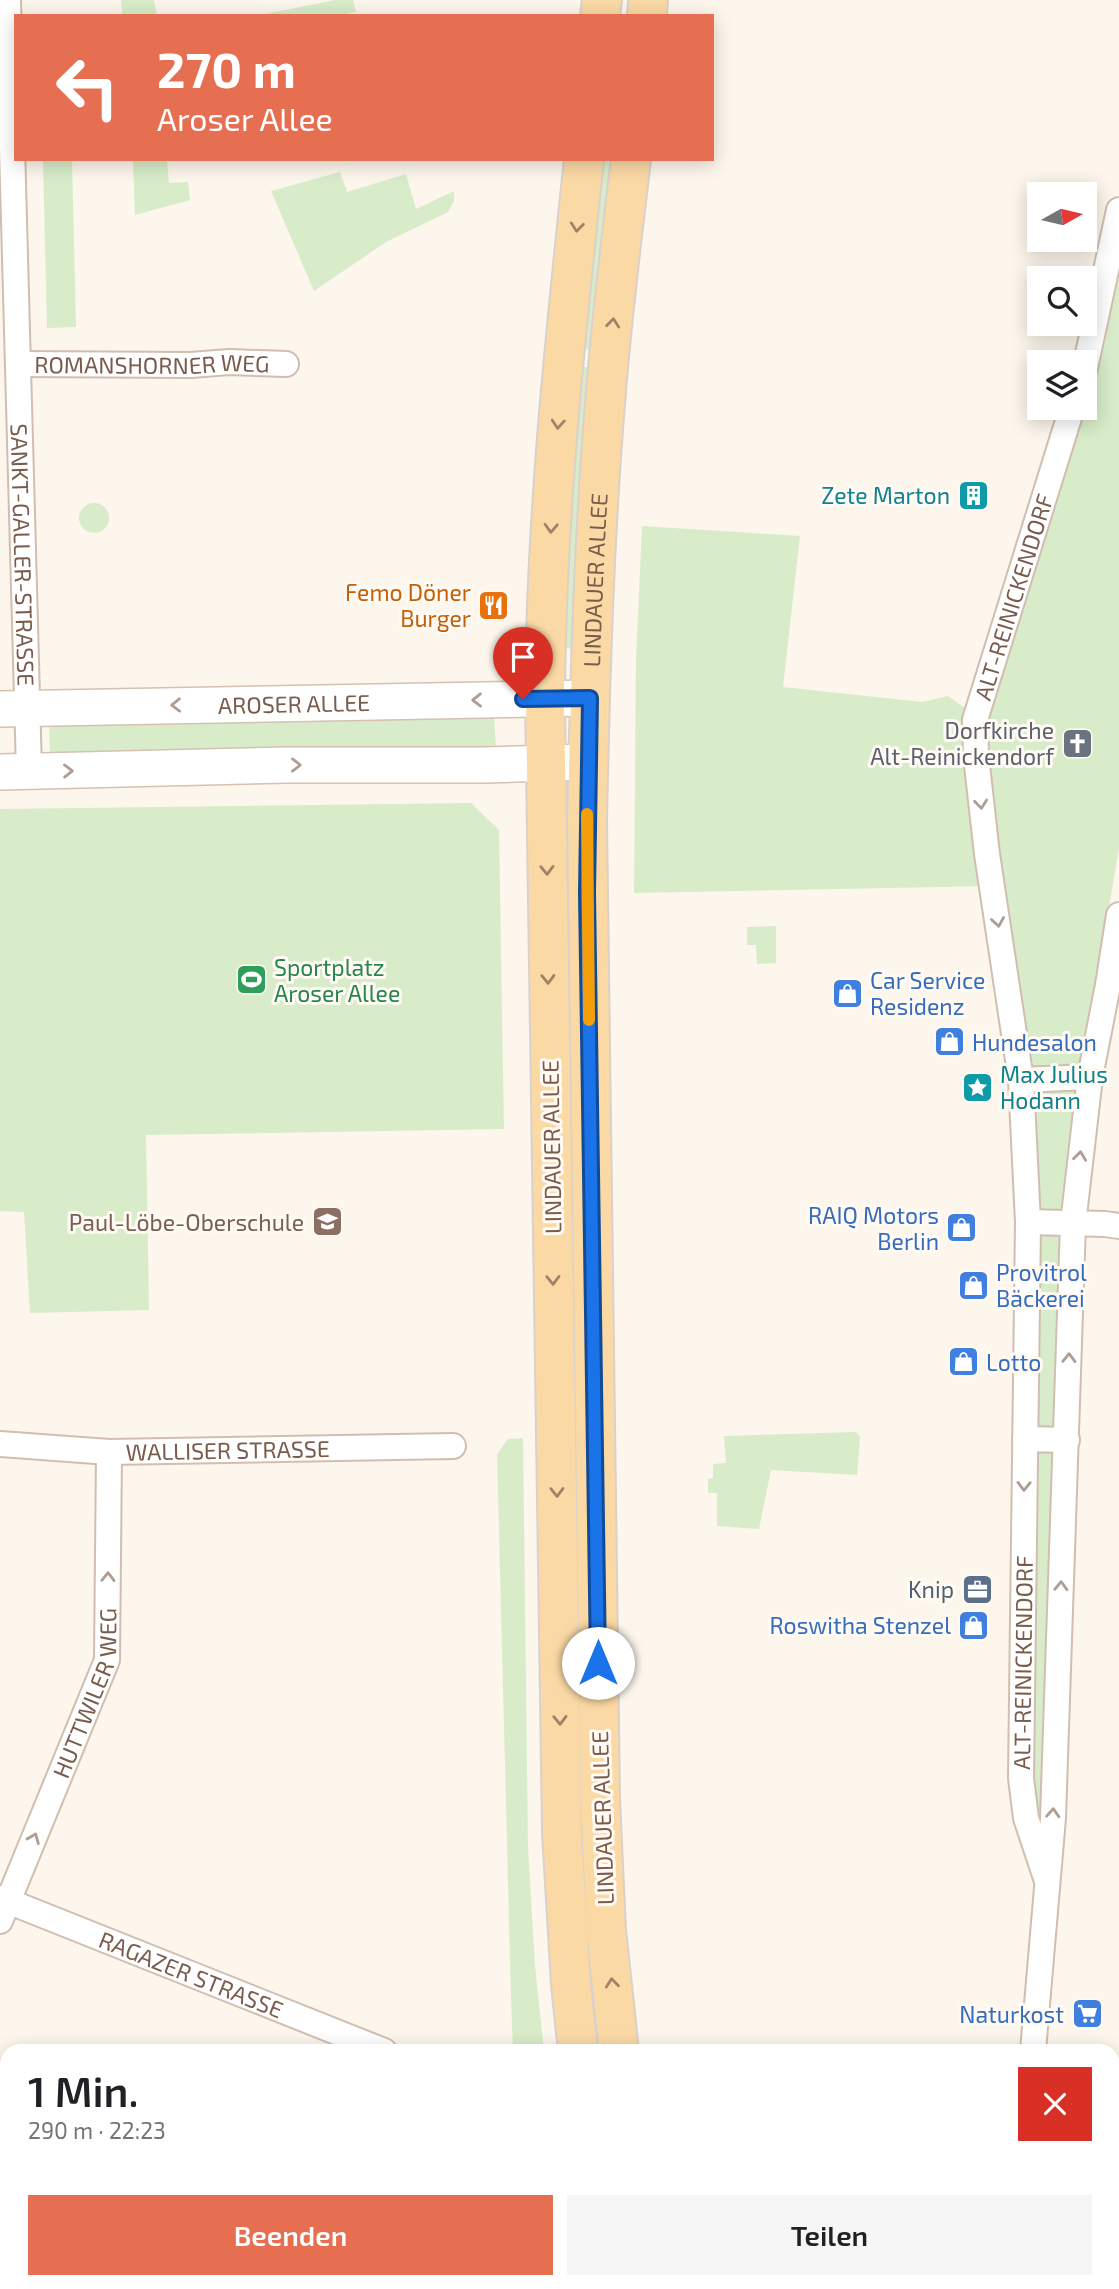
<!DOCTYPE html>
<html lang="de">
<head>
<meta charset="utf-8">
<style>
	body { margin:0; font-family:"Exo 2",sans-serif; background:#f6f6f6; color:#202124; height:100vh; display:flex; flex-direction:column; font-size:26px; white-space:nowrap }
	* { box-sizing:border-box; margin:0 }
	p { font-size:23px; color:#757577 }
	.icon { flex:none; width:38px; height:38px; fill:none; stroke:currentColor; stroke-width:2; stroke-linecap:round; stroke-linejoin:round }
	.map { position:relative; flex:1; overflow:hidden }
	.details { position:absolute; left:0px; top:2044px; width:1120px; height:245px; display:flex; flex-direction:column; background:#fff; border-radius:21px 21px 0 0; box-shadow:0 4px 18px #0003 }
	.details>* { flex:none }
	.top-card { position:absolute; left:14px; top:14px; width:700px; height:147px; border-radius:0px; box-shadow:0 4px 18px #0003; background:#e76f51; color:#fff; overflow:hidden }
	.needle { width:46px; rotate:82deg }
	.fabs { position:absolute; left:1027px; top:182px; display:grid; gap:14px }
	.fabs a { display:grid; place-items:center; width:70px; height:70px; border-radius:0px; background:#fff; box-shadow:0 4px 18px #0003; font-size:35px }
	.pin { position:absolute; display:grid; place-items:center; width:60px; height:60px; color:#fff; margin:-72px -30px; border-radius:50% 50% 50% 0; rotate:-45deg; box-shadow:0 0 7px #0007 }
	.pin .icon { rotate:45deg }
	.me { position:absolute; width:77px; margin:-38px; rotate:0deg; stroke-linejoin:round; filter:drop-shadow(0 0 5px #0008) }
	.turn { display:flex; align-items:center; gap:24px; height:147px; padding:0 28px; font-size:32px }
	.turn .icon { width:91px; height:91px; stroke-width:2.5 }
	.turn b { display:block; font-size:49px; line-height:60px }
	.round { display:grid; place-items:center; flex:none; width:74px; height:74px; border-radius:0px; background:#f6f6f6 }
	.headline { display:flex; align-items:center; justify-content:space-between; height:119px; padding:0 28px }
	h1 { font-size:42px; font-weight:600; line-height:52px }
	.button { display:flex; gap:14px; margin-top:auto; padding:14px 28px }
	.button a { flex:1; height:80px; border-radius:0px; background:#e76f51; color:#fff; font-size:28px; font-weight:600; line-height:80px; text-align:center }
	.button a+a { background:#f6f6f6; color:#202124 }
	.map>svg:first-child { display:block }
	.green { fill:#d8ecc9 }
	.lines { fill:none; stroke-linecap:round; stroke-linejoin:round }
	.minor-casing { stroke:#d1beb0; stroke-width:28 }
	.secondary-casing { stroke:#d6c0b0; stroke-width:38 }
	.primary-casing { stroke:#dad1cd; stroke-width:42 }
	.minor { stroke:#fff; stroke-width:24 }
	.secondary { stroke:#fff; stroke-width:35 }
	.primary { stroke:#fbd9a5; stroke-width:38 }
	.oneway { stroke:#a18267 }
	.oneway2 { stroke:#af9d94 }
	.route-casing { stroke:#114b97; stroke-width:18 }
	.route { stroke:#1a73e8; stroke-width:12 }
	.slow { stroke:#f59e0b; stroke-width:12 }
	.labels { text-anchor:middle; dominant-baseline:central; stroke-width:6; stroke-linejoin:round; paint-order:stroke }
	.street-label { font-size:23px; fill:#7a5c4d; stroke:#fffaf3 }
	.culture-label { font-size:23px; fill:#0d838f; stroke:#fffaf3; text-anchor:end }
	.food-label { font-size:23px; fill:#c56008; stroke:#fffaf3; text-anchor:end }
	.worship-label { font-size:23px; fill:#5b616d; stroke:#fffaf3; text-anchor:end }
	.leisure-label { font-size:23px; fill:#27864d; stroke:#fffaf3; text-anchor:start }
	.shop-label { font-size:23px; fill:#366cbe; stroke:#fffaf3; text-anchor:start }
	.education-label { font-size:23px; fill:#785e54; stroke:#fffaf3; text-anchor:end }
	.service-label { font-size:23px; fill:#4e5e75; stroke:#fffaf3; text-anchor:end }
</style>
</head>
<body>
<div class="map">
<svg width="1119" height="2289" viewBox="0 0 1119 2289">
	<rect width="100%" height="100%" fill="#fdf6ec"/>
	<g class="green">
		<path d="M121 0H154L157 16H122Z"/>
		<path d="M335 0H353L356 12 348 13V16H255Z"/>
		<path d="M43 159H72L76 327 47 328Z"/>
		<path d="M133 159H167L169 183 188 182 190 200 135 215Z"/>
		<path d="M596 159H622L600 351 575 348Z"/>
		<path d="M340 172 347 192 406 174 416 209 454 191V201L448 212 386 242 314 291 271 191Z"/>
		<path d="M1119 267V848L1085 1051 1042 1810 1036 1807 1033 1794 1027 1051 989 768 990 712 999 673 1095 380 1105 344Z"/>
		<path d="M573 366 598 368 580 649 557 648Z"/>
		<circle cx="94" cy="518" r="15"/>
		<path d="M642 526 800 536 783 687 922 702 948 696 975 715 992 886 634 893 636 658Z"/>
		<path d="M494 713 496 749 51 753 50 751 49 722Z"/>
		<path d="M471 803 499 830 504 1129 146 1135 149 1310 30 1313 24 1212 0 1211V809Z"/>
		<path d="M776 926V963L757 964 756 945H747V927Z"/>
		<path d="M856 1432 860 1437 857 1475 771 1470 759 1529 717 1526V1493H708V1479L713 1478V1464L726 1463 724 1436Z"/>
		<path d="M523 1438 528 1847 535 1966 544 2051H513L511 1999 497 1454 508 1439Z"/>
	</g>
	<g class="lines">
		<defs>
			<g id="minor">
				<path id="s1" d="M8 0 29 771"/>
				<path id="s2" d="M19 364 191 365 229 362 286 364"/>
				<path d="M1085 368 1119 210"/>
				<path d="M1021 1080 1090 1077"/>
				<path d="M1028 1222 1105 1224 1119 1226"/>
				<path d="M1025 1439 1067 1440"/>
				<path id="s3" d="M0 1444 109 1452 453 1446"/>
				<path id="s4" d="M1047 1881 1026 1818 1021 1778 1028 1222 1021 1080 987 854 976 756 975 720 1072 408"/>
				<path id="s5" d="M0 1898 384 2051"/>
				<path id="s6" d="M0 1921 107 1660 109 1452"/>
				<path d="M1033 2051 1053 1818 1073 1224 1090 1077 1108 985 1119 915"/>
				<path d="M1011 2289 1012 2282"/>
			</g>
			<g id="secondary">
				<path id="s7" d="M0 709 590 698"/>
				<path d="M0 772 285 765H486L588 762"/>
			</g>
			<g id="primary">
				<path d="M600 16 602 0"/>
				<path d="M647 16 648 0"/>
				<path d="M578 2051 571 1984 562 1832 545 699C546 518 565 339 584 159"/>
				<path id="s8" d="M619 2051 606 1930 600 1799 587 820C590 677 594 534 606 391 612 314 622 236 631 159"/>
				<path d="M602 2282 603 2289"/>
				<path d="M657 2282 659 2289"/>
			</g>
		</defs>
		<use href="#minor" class="minor-casing"/>
		<use href="#secondary" class="secondary-casing"/>
		<use href="#primary" class="primary-casing"/>
		<use href="#minor" class="minor"/>
		<use href="#secondary" class="secondary"/>
		<use href="#primary" class="primary"/>
	</g>
	<defs><path id="oneway-chevron" d="M-2-3.5L2.5 0L-2 3.5" fill="none" stroke-width="1.6" stroke-linecap="round" stroke-linejoin="round" transform="scale(1.75)"/></defs>
	<g class="oneway">
		<use href="#oneway-chevron" transform="translate(577 227) rotate(96)"/>
		<use href="#oneway-chevron" transform="translate(613 323) rotate(-84)"/>
		<use href="#oneway-chevron" transform="translate(558 424) rotate(94)"/>
		<use href="#oneway-chevron" transform="translate(551 528) rotate(93)"/>
		<use href="#oneway-chevron" transform="translate(547 870) rotate(89)"/>
		<use href="#oneway-chevron" transform="translate(548 979) rotate(89)"/>
		<use href="#oneway-chevron" transform="translate(553 1280) rotate(89)"/>
		<use href="#oneway-chevron" transform="translate(557 1492) rotate(89)"/>
		<use href="#oneway-chevron" transform="translate(560 1720) rotate(89)"/>
		<use href="#oneway-chevron" transform="translate(612 1983) rotate(-96)"/>
	</g>
	<g class="oneway2">
		<use href="#oneway-chevron" transform="translate(477 700) rotate(179)"/>
		<use href="#oneway-chevron" transform="translate(176 705) rotate(179)"/>
		<use href="#oneway-chevron" transform="translate(296 765)"/>
		<use href="#oneway-chevron" transform="translate(68 771) rotate(-1)"/>
		<use href="#oneway-chevron" transform="translate(981 804) rotate(84)"/>
		<use href="#oneway-chevron" transform="translate(998 922) rotate(81)"/>
		<use href="#oneway-chevron" transform="translate(1080 1156) rotate(-83)"/>
		<use href="#oneway-chevron" transform="translate(1069 1358) rotate(-89)"/>
		<use href="#oneway-chevron" transform="translate(1024 1486) rotate(91)"/>
		<use href="#oneway-chevron" transform="translate(108 1577) rotate(-89)"/>
		<use href="#oneway-chevron" transform="translate(1061 1586) rotate(-88)"/>
		<use href="#oneway-chevron" transform="translate(1053 1813) rotate(-87)"/>
		<use href="#oneway-chevron" transform="translate(34 1838) rotate(-68)"/>
	</g>
	<g class="lines">
		<defs>
			<path id="route" d="M523 699 590 698 587 893 598 1663"/>
		</defs>
		<use href="#route" class="route-casing"/>
		<use href="#route" class="route"/>
		<path class="slow" d="M587 814 589 1020"/>
	</g>
	<defs>
		<symbol id="building-square" viewBox="-11 -11 22 22"><rect x="-9" y="-9" width="18" height="18" rx="4" fill="#0f9aa8" stroke="#fffaf3"/><path d="M-4-6H4V6H1V3H-1V6H-4ZM-2.5-4.3h1.7v1.8h-1.7ZM.8-4.3h1.7v1.8H.8ZM-2.5-1h1.7V.8h-1.7ZM.8-1h1.7V.8H.8Z" fill="#fff"/></symbol>
		<symbol id="restaurant-square" viewBox="-11 -11 22 22"><rect x="-9" y="-9" width="18" height="18" rx="4" fill="#e8710a" stroke="#fffaf3"/><path d="M-5-6h1v4h1v-4h1v4h1v-4h1v5L-1.5 .5V6h-2V.5L-5-1ZM5-6V6H3V1.5H1.5Q1.5-4 5-6Z" fill="#fff"/></symbol>
		<symbol id="church-square" viewBox="-11 -11 22 22"><rect x="-9" y="-9" width="18" height="18" rx="4" fill="#6b7280" stroke="#fffaf3"/><path d="M-1.2-6h2.4v3.5h3.3v2.4h-3.3V6h-2.4V-.1h-3.3v-2.4h3.3Z" fill="#fff"/></symbol>
		<symbol id="stadium-square" viewBox="-11 -11 22 22"><rect x="-9" y="-9" width="18" height="18" rx="4" fill="#2e9e5b" stroke="#fffaf3"/><path d="M0-5a6.5 5 0 1 0 0 10a6.5 5 0 1 0 0-10ZM-3.5-1.8h7v3.6h-7Z" fill="#fff"/></symbol>
		<symbol id="shop-square" viewBox="-11 -11 22 22"><rect x="-9" y="-9" width="18" height="18" rx="4" fill="#3f7fe0" stroke="#fffaf3"/><path d="M-5-2.5h2.3a2.7 3.5 0 0 1 5.4 0H5L5.5 6h-11ZM-1.5-2.5h3a1.5 2.3 0 0 0-3 0Z" fill="#fff"/></symbol>
		<symbol id="sight-square" viewBox="-11 -11 22 22"><rect x="-9" y="-9" width="18" height="18" rx="4" fill="#0f9aa8" stroke="#fffaf3"/><path d="M0-6L1.8-2.2L6-1.7L2.9 1.2L3.7 5.4L0 3.3L-3.7 5.4L-2.9 1.2L-6-1.7L-1.8-2.2Z" fill="#fff"/></symbol>
		<symbol id="school-square" viewBox="-11 -11 22 22"><rect x="-9" y="-9" width="18" height="18" rx="4" fill="#8d6e63" stroke="#fffaf3"/><path d="M0-5L7-2L0 1L-7-2ZM-4 1L0 2.5L4 1V4Q0 6-4 4Z" fill="#fff"/></symbol>
		<symbol id="office-square" viewBox="-11 -11 22 22"><rect x="-9" y="-9" width="18" height="18" rx="4" fill="#5c6f8a" stroke="#fffaf3"/><path d="M-6-3h4V-5.5h4V-3h4V5H-6ZM-1-4.5V-3h2v-1.5ZM-6 0V1H6V0Z" fill="#fff"/></symbol>
		<symbol id="supermarket-square" viewBox="-11 -11 22 22"><rect x="-9" y="-9" width="18" height="18" rx="4" fill="#3f7fe0" stroke="#fffaf3"/><path d="M-6-5.5h2.5l.6 2H6L4.5 2H-2.5L-4.4-4H-6ZM-1.5 3.2a1.3 1.3 0 1 0 .1 0ZM3 3.2a1.3 1.3 0 1 0 .1 0Z" fill="#fff"/></symbol>
	</defs>
	<g fill-rule="evenodd">
		<use href="#building-square" x="956" y="478" width="35" height="35"/>
		<use href="#restaurant-square" x="476" y="588" width="35" height="35"/>
		<use href="#church-square" x="1060" y="726" width="35" height="35"/>
		<use href="#stadium-square" x="234" y="962" width="35" height="35"/>
		<use href="#shop-square" x="830" y="976" width="35" height="35"/>
		<use href="#shop-square" x="932" y="1024" width="35" height="35"/>
		<use href="#sight-square" x="960" y="1070" width="35" height="35"/>
		<use href="#school-square" x="310" y="1204" width="35" height="35"/>
		<use href="#shop-square" x="944" y="1210" width="35" height="35"/>
		<use href="#shop-square" x="956" y="1268" width="35" height="35"/>
		<use href="#shop-square" x="946" y="1344" width="35" height="35"/>
		<use href="#office-square" x="960" y="1572" width="35" height="35"/>
		<use href="#shop-square" x="956" y="1608" width="35" height="35"/>
		<use href="#supermarket-square" x="1070" y="1996" width="35" height="35"/>
	</g>
	<g class="labels">
		<g class="street-label">
			<text stroke="none"><textPath href="#s2" startOffset="133">ROMANSHORNER WEG</textPath></text>
			<text stroke="none"><textPath href="#s1" startOffset="555">SANKT-GALLER-STRASSE</textPath></text>
			<text stroke="none"><textPath href="#s8" startOffset="1472">LINDAUER ALLEE</textPath></text>
			<text stroke="none"><textPath href="#s4" startOffset="1297">ALT-REINICKENDORF</textPath></text>
			<text stroke="none"><textPath href="#s7" startOffset="294">AROSER ALLEE</textPath></text>
			<text transform="translate(551 1147) rotate(-91)">LINDAUER ALLEE</text>
			<text stroke="none"><textPath href="#s3" startOffset="228">WALLISER STRASSE</textPath></text>
			<text stroke="none"><textPath href="#s4" startOffset="222">ALT-REINICKENDORF</textPath></text>
			<text stroke="none"><textPath href="#s6" startOffset="245">HUTTWILER WEG</textPath></text>
			<text transform="translate(602 1818) rotate(-92)">LINDAUER ALLEE</text>
			<text stroke="none"><textPath href="#s5" startOffset="206">RAGAZER STRASSE</textPath></text>
		</g>
		<g class="culture-label">
			<text x="950" y="495">Zete Marton</text>
			<text x="1000" y="1074" text-anchor="start">Max Julius<tspan x="1000" dy="26">Hodann</tspan></text>
		</g>
		<g class="food-label">
			<text x="471" y="592">Femo Döner<tspan x="471" dy="26">Burger</tspan></text>
		</g>
		<g class="worship-label">
			<text x="1054" y="730">Dorfkirche<tspan x="1054" dy="26">Alt-Reinickendorf</tspan></text>
		</g>
		<g class="leisure-label">
			<text x="274" y="967">Sportplatz<tspan x="274" dy="26">Aroser Allee</tspan></text>
		</g>
		<g class="shop-label">
			<text x="870" y="980">Car Service<tspan x="870" dy="26">Residenz</tspan></text>
			<text x="972" y="1042">Hundesalon</text>
			<text x="939" y="1215" text-anchor="end">RAIQ Motors<tspan x="939" dy="26">Berlin</tspan></text>
			<text x="996" y="1272">Provitrol<tspan x="996" dy="26">Bäckerei</tspan></text>
			<text x="986" y="1362">Lotto</text>
			<text x="951" y="1625" text-anchor="end">Roswitha Stenzel</text>
			<text x="1064" y="2014" text-anchor="end">Naturkost</text>
		</g>
		<g class="education-label">
			<text x="304" y="1222">Paul-Löbe-Oberschule</text>
		</g>
		<g class="service-label">
			<text x="954" y="1589">Knip</text>
		</g>
	</g>
</svg>
<div class="fabs">
<a><svg class="needle" viewBox="-14 -14 28 28"><path d="M0-13l5 13h-10z" fill="#e53935"/><path d="M0 13l5-13h-10z" fill="#757577"/></svg></a>
<a><svg class="icon" aria-label="search" viewBox="0 0 24 24"><circle cx="10" cy="10" r="6"/><path d="M15 15l6 6"/></svg></a>
<a><svg class="icon" aria-label="layers" viewBox="0 0 24 24"><path d="M12 4l9 5-9 5-9-5zM3 14l9 5 9-5"/></svg></a>
</div>
<div class="pin" style="left:523px;top:699px;background:#d93025"><svg class="icon" aria-label="arrive" viewBox="0 0 24 24"><path d="M6 21V4h12l-3 4 3 4H6"/></svg></div>
<svg class="me" style="left:598px;top:1663px" viewBox="-20 -20 40 40"><circle r="19" fill="#fff"/><path d="M0-13L10 11 0 6-10 11z" fill="#1a73e8"/></svg>
<div class="top-card">
<div class="turn"><svg class="icon" aria-label="left" viewBox="0 0 24 24"><path d="M17 20v-9H6M10 6l-5 5 5 5"/></svg><div><b>270 m</b>Aroser Allee</div></div>
</div>
<section class="details">
<div class="headline"><div><h1>1 Min.</h1><p>290 m · 22:23</p></div><a class="round" style="background:#d93025;color:#fff"><svg class="icon" aria-label="close" viewBox="0 0 24 24"><path d="M6 6l12 12M18 6L6 18"/></svg></a></div>
<div class="button"><a>Beenden</a><a>Teilen</a></div>
</section>
</div>
</body>
</html>
